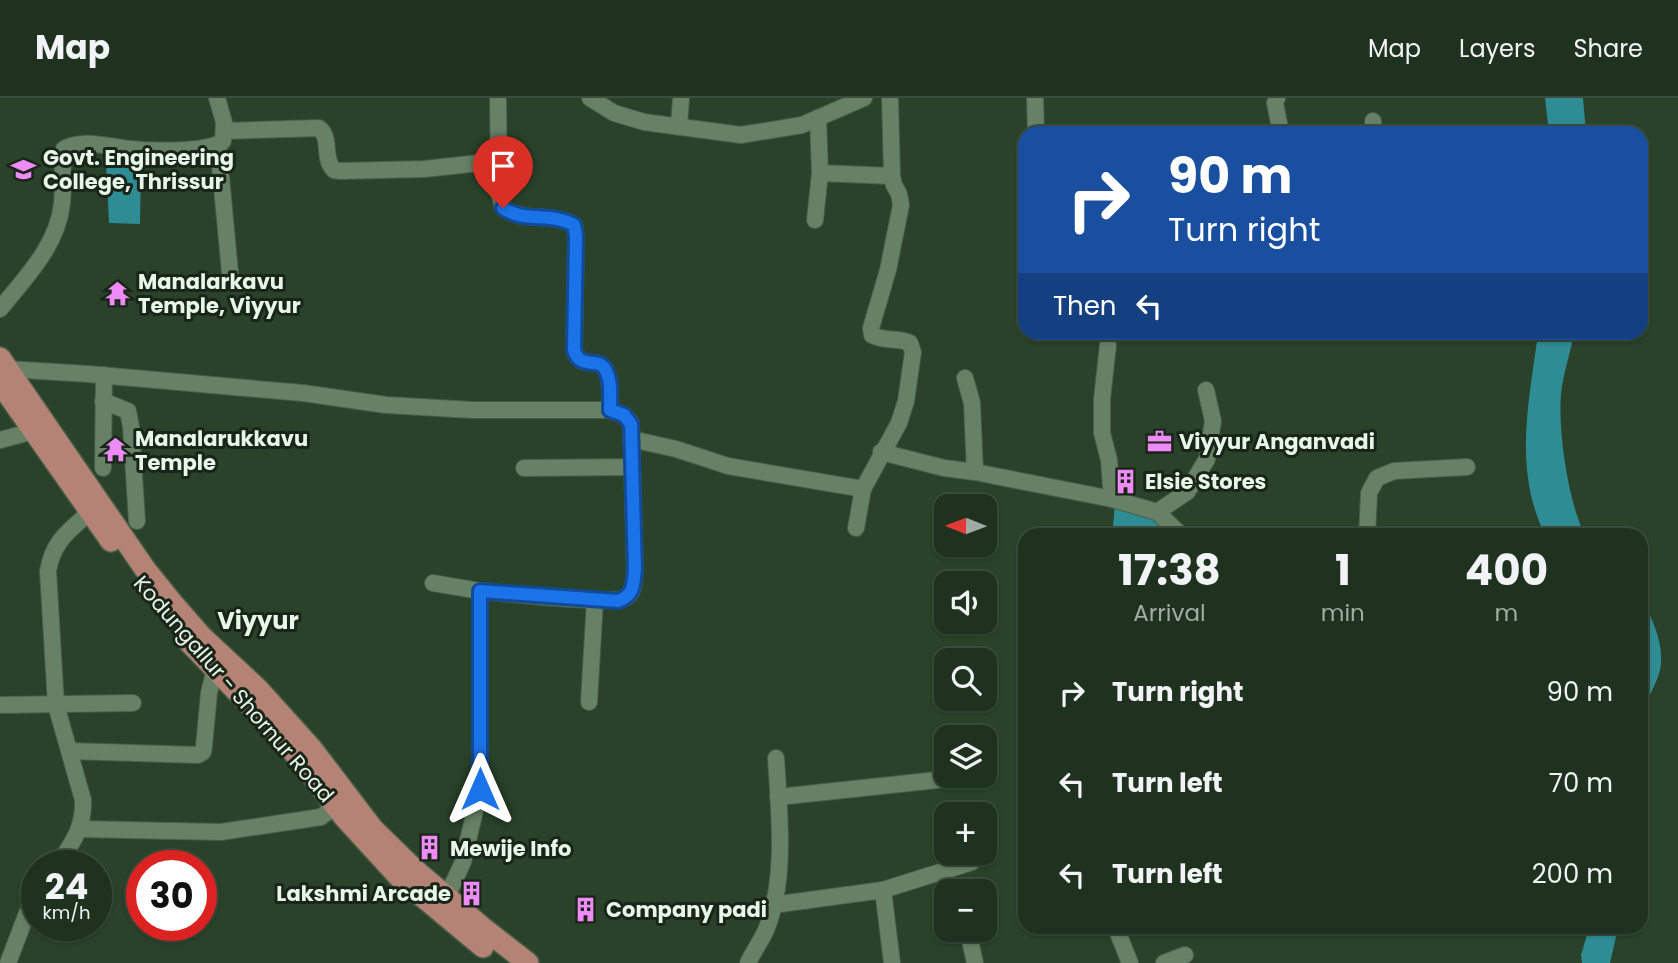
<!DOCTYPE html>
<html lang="en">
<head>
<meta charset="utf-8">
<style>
	body { margin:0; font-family:Poppins,sans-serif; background:#273a28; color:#f1f3f6; height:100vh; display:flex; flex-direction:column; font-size:26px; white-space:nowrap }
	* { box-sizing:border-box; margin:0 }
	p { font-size:23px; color:#a1aaa4 }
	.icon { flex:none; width:38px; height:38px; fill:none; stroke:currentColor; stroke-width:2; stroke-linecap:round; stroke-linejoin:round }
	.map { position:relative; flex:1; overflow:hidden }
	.details { position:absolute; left:1018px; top:430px; width:630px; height:406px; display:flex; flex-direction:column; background:#1f321f; border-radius:21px; box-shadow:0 2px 5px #0004,0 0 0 2px #3c4d3d }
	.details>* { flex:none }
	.top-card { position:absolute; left:1018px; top:28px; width:630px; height:214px; border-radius:21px; box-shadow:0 2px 5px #0004,0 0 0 2px #3c4d3d; background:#1a4fa0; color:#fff; overflow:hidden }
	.needle { width:46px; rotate:271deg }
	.tools { position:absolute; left:934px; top:396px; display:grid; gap:14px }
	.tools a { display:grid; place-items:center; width:63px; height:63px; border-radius:14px; background:#1f321f; box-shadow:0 2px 5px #0004,0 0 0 2px #3c4d3d; font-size:35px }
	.speed { position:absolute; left:21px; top:752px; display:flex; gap:14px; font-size:35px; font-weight:700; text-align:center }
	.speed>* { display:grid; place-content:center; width:91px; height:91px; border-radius:50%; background:#1f321f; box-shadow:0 2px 5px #0004,0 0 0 2px #3c4d3d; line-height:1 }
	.speed small { font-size:18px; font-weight:400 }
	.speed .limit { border:10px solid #d22; background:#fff; color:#111 }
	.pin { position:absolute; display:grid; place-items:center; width:60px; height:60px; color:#fff; margin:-72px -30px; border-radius:50% 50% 50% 0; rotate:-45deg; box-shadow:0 0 7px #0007 }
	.pin .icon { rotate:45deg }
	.me { position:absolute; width:77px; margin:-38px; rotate:0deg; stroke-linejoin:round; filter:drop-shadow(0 0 5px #0008) }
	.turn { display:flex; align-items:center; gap:24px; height:147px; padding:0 35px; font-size:32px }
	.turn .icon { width:91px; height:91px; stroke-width:2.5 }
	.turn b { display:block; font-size:49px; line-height:60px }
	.then { display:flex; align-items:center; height:66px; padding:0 35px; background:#0003; gap:14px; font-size:26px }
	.eta { display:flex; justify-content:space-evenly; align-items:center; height:119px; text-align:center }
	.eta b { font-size:42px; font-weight:700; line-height:49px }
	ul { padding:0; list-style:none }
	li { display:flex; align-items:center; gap:21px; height:91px; padding:0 35px }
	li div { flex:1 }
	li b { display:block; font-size:26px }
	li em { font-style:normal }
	header { display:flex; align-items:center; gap:42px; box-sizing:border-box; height:98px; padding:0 35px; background:#1f321f; border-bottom:2px solid #3c4d3d }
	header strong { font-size:33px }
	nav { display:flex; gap:38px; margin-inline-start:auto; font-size:24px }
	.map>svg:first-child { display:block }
	.water { fill:#2e8c95 }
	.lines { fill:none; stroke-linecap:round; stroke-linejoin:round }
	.street-casing { stroke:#485e48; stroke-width:18 }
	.primary-casing { stroke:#485e48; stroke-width:24 }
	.street { stroke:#668165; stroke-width:16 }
	.primary { stroke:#b58375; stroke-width:21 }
	.route-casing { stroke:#114b97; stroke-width:18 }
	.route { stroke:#1a73e8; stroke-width:12 }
	.labels { text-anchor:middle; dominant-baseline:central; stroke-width:6; stroke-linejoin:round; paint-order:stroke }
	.poi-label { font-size:21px; font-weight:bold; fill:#e7f7e7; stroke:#1a251a; text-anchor:start }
	.street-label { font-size:21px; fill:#e7f7e7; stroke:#1a251a }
	.quarter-label { font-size:24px; font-weight:bold; fill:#e7f7e7; stroke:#1a251a }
</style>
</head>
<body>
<header>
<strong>Map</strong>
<nav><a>Map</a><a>Layers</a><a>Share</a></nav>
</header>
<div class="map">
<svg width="1678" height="865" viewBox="0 0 1678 865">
	<rect width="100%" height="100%" fill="#294229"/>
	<g class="water">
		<path d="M1545 0H1583L1586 35H1549Z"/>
		<path d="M106 62 141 67 140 126 109 125Z"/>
		<path d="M1538 235H1574C1571 252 1565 270 1562 288 1556 324 1568 405 1585 437H1545C1513 371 1529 305 1538 235Z"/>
		<path d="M1115 406 1153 418 1178 438H1112Z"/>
		<path d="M1642 504C1654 521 1665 552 1660 572 1657 584 1650 596 1645 608L1642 610Z"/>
		<path d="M1589 830H1618L1610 865H1582L1581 857Z"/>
	</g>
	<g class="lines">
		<defs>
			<g id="street">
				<path d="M498 0 499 95 503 110C524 125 552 114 574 127L576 138 574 252C581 273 597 258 605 271 612 282 610 300 610 312"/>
				<path d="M590 0 614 15 644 24 741 37 802 27 864 0"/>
				<path d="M1035 0 1036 35"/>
				<path d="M1277 0 1275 5 1281 35"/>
				<path d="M1373 23 1374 35"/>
				<path d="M679 29 681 0"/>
				<path d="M225 33 319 30C332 40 322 61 334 72L340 73 424 71 498 63"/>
				<path d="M218 47 231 185"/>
				<path d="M820 75 892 78"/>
				<path d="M815 122 820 75 818 20"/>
				<path d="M0 211C26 179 58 147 62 105 64 87 61 69 64 51 81 40 111 49 130 51 150 53 208 55 223 43L224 24 217 0"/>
				<path d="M1108 247 1102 301V335L1109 362 1112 401"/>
				<path d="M8 271 88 276 303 295 386 307 473 312H610L624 317 631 325 635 471C634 481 635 495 625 500 612 507 502 495 480 493"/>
				<path d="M965 280 972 305 975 374 1112 401 1157 414 1182 438"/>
				<path d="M103 303 128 313 131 329 137 423"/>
				<path d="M631 341 676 351 728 368 863 391"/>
				<path d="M0 342 34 333"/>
				<path d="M881 354 944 370 975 374"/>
				<path d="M103 370 104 277"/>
				<path d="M524 370 632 369"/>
				<path d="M1157 414 1187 394 1207 361 1213 323 1206 292"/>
				<path d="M856 430 863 391 899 325 906 303 913 254 910 245C898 239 884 244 872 237L871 230 888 172 901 107 899 96 894 87 892 78 890 0"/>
				<path d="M1367 438 1369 395 1377 380 1394 373 1467 369"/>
				<path d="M433 485 480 493V691L463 764 443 807"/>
				<path d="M589 604 595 502"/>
				<path d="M0 607 133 605"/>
				<path d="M70 653 198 657 203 654 204 648 209 595 215 571"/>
				<path d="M778 699 956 680"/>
				<path d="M80 731 221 734 321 719 335 708"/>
				<path d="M57 768C72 745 84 731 83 702L56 607 48 473C53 443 68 434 90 414"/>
				<path d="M883 792 892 865"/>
				<path d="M773 807 883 792 972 764"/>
				<path d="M1116 830 1130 865"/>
				<path d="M970 842 975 865"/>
				<path d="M8 865 27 815 37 800"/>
				<path d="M748 865C753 854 761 843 766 832 787 781 779 713 776 660"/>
				<path d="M1164 865 1185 857"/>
			</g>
			<g id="primary">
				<path d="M0 260 145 471 174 507 202 539 258 591 312 651 373 731 414 771 483 830 528 865"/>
				<path d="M0 285 111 443"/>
				<path d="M188 543 285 643 345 720 399 779 483 849"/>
			</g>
		</defs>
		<use href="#street" class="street-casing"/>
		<use href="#primary" class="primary-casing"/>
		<use href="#street" class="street"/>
		<use href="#primary" class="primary"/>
	</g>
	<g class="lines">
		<defs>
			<path id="route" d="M480 691V493L618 503C635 497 633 486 635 471L631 326 624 317 610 312C610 300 612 282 605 271 597 258 581 273 574 252L576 138 574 127C552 114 524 125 503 110"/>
		</defs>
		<use href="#route" class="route-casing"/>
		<use href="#route" class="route"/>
	</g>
	<defs>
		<symbol id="university-bare" viewBox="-9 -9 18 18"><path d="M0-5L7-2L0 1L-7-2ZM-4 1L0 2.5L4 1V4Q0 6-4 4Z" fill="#ef8bf7" stroke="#1a251a" stroke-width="2.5" paint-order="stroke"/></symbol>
		<symbol id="temple-bare" viewBox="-9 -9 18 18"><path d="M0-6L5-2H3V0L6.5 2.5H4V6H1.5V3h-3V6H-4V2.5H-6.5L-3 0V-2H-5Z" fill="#ef8bf7" stroke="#1a251a" stroke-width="2.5" paint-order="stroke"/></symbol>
		<symbol id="office-bare" viewBox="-9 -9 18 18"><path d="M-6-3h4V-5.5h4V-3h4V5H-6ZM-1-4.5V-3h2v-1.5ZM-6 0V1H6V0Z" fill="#ef8bf7" stroke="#1a251a" stroke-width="2.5" paint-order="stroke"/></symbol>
		<symbol id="building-bare" viewBox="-9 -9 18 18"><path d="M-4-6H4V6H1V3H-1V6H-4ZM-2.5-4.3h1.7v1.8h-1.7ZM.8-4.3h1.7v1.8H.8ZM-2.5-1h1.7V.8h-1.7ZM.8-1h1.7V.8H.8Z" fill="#ef8bf7" stroke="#1a251a" stroke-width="2.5" paint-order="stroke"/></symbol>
	</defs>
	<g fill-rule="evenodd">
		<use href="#university-bare" x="6" y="54" width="35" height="35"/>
		<use href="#temple-bare" x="100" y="178" width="35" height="35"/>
		<use href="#office-bare" x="1142" y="326" width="35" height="35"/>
		<use href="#temple-bare" x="98" y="334" width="35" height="35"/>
		<use href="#building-bare" x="1108" y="366" width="35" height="35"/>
		<use href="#building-bare" x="412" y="732" width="35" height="35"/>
		<use href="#building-bare" x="454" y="778" width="35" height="35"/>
		<use href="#building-bare" x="568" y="794" width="35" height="35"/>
	</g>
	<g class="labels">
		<g class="poi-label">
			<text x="43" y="59">Govt. Engineering<tspan x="43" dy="24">College, Thrissur</tspan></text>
			<text x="138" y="183">Manalarkavu<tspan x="138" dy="24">Temple, Viyyur</tspan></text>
			<text x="135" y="340">Manalarukkavu<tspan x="135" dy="24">Temple</tspan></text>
			<text x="1179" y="343">Viyyur Anganvadi</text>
			<text x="1145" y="383">Elsie Stores</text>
			<text x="450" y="750">Mewije Info</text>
			<text x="451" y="795" text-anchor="end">Lakshmi Arcade</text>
			<text x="606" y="811">Company padi</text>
		</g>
		<g class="street-label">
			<text transform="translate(234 591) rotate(49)">Kodungallur - Shornur Road</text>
		</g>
		<g class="quarter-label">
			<text x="258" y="522">Viyyur</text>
		</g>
	</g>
</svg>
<div class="tools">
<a><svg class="needle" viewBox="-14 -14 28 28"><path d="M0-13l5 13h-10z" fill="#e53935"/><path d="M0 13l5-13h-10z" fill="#a1aaa4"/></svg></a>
<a><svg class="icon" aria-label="sound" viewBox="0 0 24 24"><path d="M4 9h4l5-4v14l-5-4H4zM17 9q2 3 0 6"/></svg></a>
<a><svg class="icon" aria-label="search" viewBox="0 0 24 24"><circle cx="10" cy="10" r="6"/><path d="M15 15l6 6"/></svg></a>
<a><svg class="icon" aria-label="layers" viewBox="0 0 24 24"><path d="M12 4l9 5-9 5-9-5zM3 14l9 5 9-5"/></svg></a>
<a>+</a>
<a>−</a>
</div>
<div class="speed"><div>24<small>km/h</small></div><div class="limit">30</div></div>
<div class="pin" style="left:503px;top:110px;background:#d93025"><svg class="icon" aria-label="arrive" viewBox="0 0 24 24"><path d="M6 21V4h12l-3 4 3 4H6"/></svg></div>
<svg class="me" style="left:480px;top:691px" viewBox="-20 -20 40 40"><path d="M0-17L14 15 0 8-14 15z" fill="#1a73e8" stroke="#fff" stroke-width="4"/></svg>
<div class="top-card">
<div class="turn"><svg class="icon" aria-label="right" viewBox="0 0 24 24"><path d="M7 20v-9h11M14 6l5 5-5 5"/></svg><div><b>90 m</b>Turn right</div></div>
<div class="then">Then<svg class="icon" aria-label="left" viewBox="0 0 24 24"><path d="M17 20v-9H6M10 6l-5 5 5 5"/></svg></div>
</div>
<section class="details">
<div class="eta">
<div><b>17:38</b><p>Arrival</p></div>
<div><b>1</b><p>min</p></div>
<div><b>400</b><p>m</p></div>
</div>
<ul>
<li><svg class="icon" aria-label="right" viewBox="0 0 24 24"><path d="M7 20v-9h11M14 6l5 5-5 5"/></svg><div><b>Turn right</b></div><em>90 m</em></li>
<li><svg class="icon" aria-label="left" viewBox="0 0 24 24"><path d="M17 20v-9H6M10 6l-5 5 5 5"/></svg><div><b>Turn left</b></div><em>70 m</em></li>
<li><svg class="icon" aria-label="left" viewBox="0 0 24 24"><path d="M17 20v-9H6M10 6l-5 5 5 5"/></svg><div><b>Turn left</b></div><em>200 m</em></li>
</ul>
</section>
</div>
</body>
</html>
